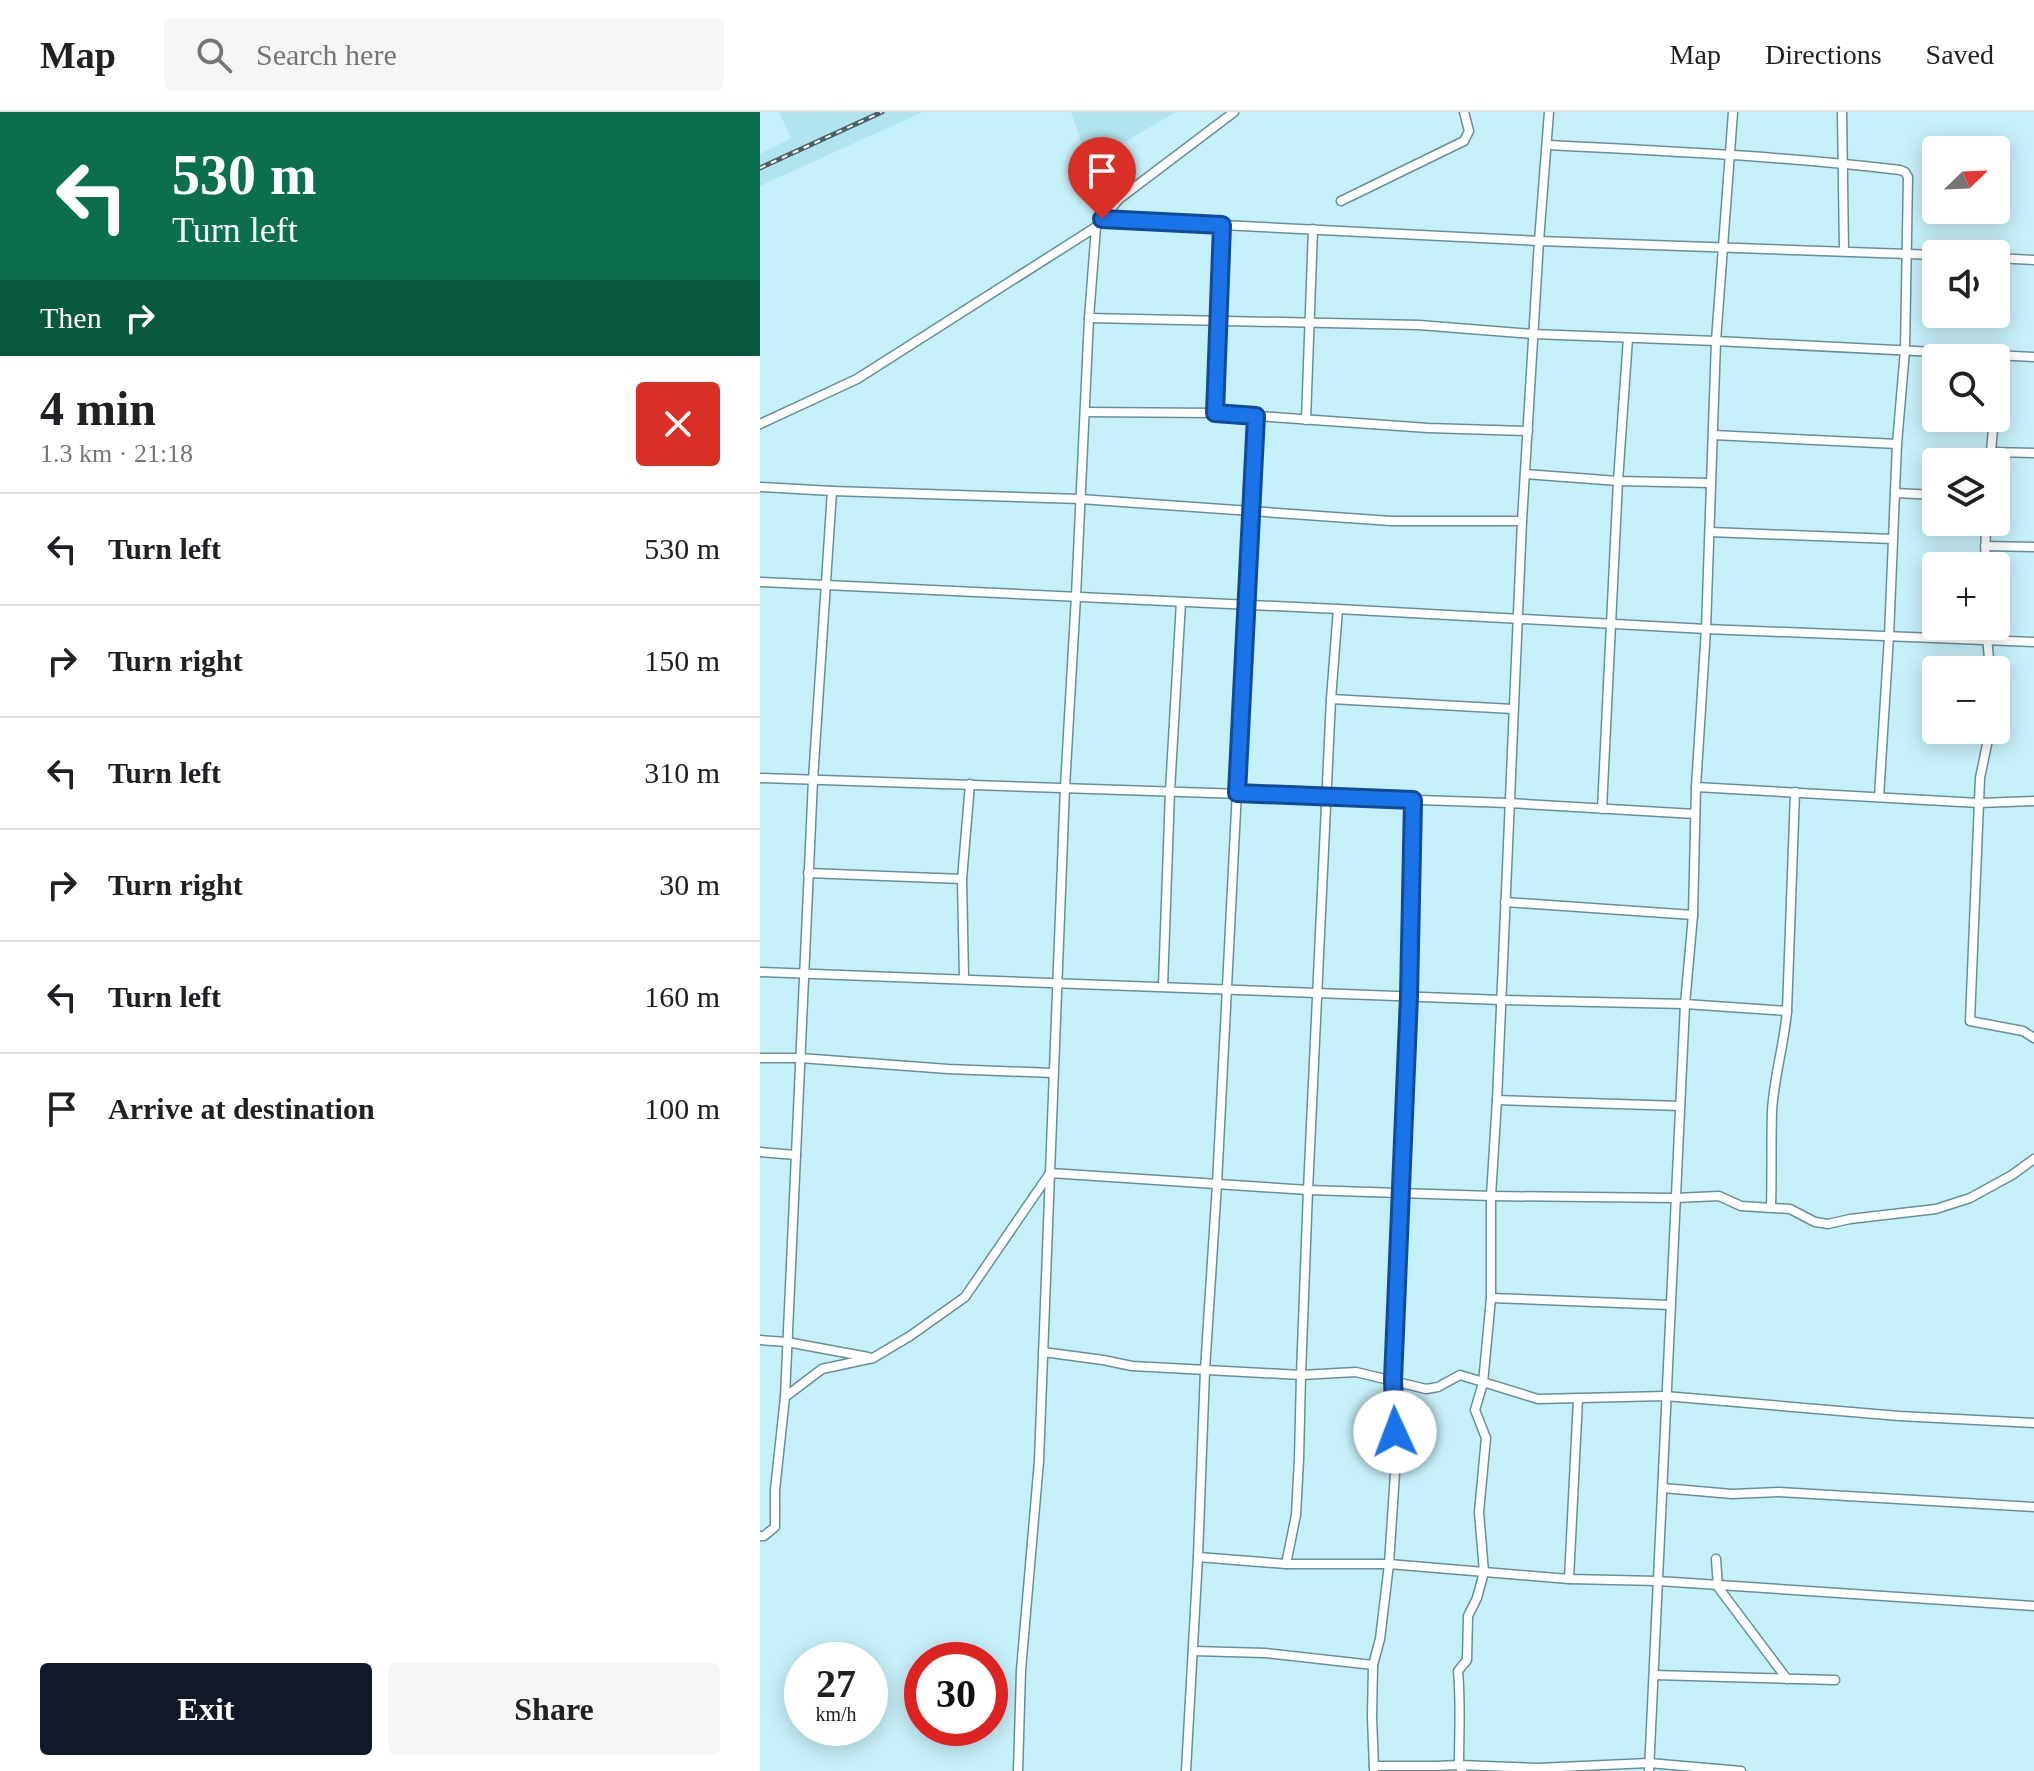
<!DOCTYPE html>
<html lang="en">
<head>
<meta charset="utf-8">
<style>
	body { margin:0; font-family:Georgia,serif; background:#f6f6f6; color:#202124; height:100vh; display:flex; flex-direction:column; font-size:30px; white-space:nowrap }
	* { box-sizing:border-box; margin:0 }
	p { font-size:26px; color:#757577 }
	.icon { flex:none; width:44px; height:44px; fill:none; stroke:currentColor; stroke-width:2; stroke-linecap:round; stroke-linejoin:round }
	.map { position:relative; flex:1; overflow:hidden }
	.drawer { display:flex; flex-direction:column; background:#fff; width:760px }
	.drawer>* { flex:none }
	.banner { background:#0b6e4f; color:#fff; overflow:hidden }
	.needle { width:52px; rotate:67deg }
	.tools { position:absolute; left:1162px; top:24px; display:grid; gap:16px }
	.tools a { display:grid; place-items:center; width:88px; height:88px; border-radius:8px; background:#fff; box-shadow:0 4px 20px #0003; font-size:40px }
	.speed { position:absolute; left:24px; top:1530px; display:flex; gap:16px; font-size:40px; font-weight:700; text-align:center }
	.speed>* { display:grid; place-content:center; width:104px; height:104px; border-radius:50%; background:#fff; box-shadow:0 4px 20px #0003; line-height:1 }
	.speed small { font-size:20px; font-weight:400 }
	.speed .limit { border:12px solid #d22; background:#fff; color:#111 }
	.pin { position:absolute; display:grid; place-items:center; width:68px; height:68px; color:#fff; margin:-82px -34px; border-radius:50% 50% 50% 0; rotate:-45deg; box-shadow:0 0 8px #0007 }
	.pin .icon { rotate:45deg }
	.me { position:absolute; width:88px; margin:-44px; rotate:358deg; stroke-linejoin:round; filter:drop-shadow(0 0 6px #0008) }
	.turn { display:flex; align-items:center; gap:28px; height:168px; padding:0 40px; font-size:36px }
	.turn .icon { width:104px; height:104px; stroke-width:2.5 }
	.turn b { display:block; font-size:56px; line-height:68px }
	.then { display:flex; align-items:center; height:76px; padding:0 40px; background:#0003; gap:16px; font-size:30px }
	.round { display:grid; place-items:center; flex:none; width:84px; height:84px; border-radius:8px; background:#f6f6f6 }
	.headline { display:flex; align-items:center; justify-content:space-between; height:136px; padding:0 40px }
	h1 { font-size:48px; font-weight:600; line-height:60px }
	.cta { display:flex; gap:16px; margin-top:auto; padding:16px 40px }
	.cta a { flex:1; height:92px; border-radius:8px; background:#111827; color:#fff; font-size:32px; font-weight:600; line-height:92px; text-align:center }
	.cta a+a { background:#f6f6f6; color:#202124 }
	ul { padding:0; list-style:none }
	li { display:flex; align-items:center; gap:24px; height:112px; padding:0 40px; border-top:2px solid #e0e0e0 }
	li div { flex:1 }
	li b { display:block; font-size:30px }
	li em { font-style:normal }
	header { display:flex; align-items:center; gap:48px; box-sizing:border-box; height:112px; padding:0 40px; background:#fff; border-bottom:2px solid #e0e0e0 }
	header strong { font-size:38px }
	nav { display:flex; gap:44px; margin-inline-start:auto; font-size:28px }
	.search { width:560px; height:72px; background:#f6f6f6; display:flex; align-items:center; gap:20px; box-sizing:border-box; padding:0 28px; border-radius:8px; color:#757577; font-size:30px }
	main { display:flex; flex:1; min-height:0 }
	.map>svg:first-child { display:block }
	.built { fill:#b0e4ee }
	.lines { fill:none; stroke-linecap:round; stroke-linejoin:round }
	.minor-casing { stroke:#688f96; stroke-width:11 }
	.minor { stroke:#fff; stroke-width:8 }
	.rail-casing { stroke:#4a6165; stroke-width:5 }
	.rail { stroke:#fff; stroke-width:2; stroke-dasharray:6; stroke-linecap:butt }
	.route-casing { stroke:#114b97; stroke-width:20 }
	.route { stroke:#1a73e8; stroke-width:14 }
</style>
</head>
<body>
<header>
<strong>Map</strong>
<div class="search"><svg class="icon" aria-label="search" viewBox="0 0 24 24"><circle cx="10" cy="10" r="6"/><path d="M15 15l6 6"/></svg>Search here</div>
<nav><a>Map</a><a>Directions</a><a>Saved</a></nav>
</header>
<main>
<section class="drawer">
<div class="banner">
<div class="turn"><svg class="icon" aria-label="left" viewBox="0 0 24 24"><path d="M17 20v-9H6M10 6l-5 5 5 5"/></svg><div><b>530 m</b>Turn left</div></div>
<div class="then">Then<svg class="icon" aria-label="right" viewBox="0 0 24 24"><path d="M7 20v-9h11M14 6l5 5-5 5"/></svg></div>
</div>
<div class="headline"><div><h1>4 min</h1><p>1.3 km · 21:18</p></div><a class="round" style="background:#d93025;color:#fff"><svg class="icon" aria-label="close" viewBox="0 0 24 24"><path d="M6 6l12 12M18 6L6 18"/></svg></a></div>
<ul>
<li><svg class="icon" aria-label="left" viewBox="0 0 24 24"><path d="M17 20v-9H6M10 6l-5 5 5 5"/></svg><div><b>Turn left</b></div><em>530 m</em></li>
<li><svg class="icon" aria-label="right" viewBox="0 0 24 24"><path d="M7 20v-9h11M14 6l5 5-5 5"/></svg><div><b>Turn right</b></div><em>150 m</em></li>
<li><svg class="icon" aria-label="left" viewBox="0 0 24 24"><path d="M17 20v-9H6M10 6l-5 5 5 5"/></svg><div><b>Turn left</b></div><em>310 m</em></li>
<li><svg class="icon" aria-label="right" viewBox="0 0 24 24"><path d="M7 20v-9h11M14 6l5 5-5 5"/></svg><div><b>Turn right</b></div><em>30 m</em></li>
<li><svg class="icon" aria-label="left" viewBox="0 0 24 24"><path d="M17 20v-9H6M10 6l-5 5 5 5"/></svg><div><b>Turn left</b></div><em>160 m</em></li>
<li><svg class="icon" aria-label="arrive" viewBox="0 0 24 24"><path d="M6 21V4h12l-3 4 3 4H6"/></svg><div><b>Arrive at destination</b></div><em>100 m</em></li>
</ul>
<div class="cta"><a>Exit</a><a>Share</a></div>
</section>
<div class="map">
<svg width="1274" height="1659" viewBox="0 0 1274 1659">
	<rect width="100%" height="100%" fill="#c6f0f8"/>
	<g class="built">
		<path d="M19 0H163L0 74V42L31 26Z"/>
		<path d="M311 0H416L346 41 327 48Z"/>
	</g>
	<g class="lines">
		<defs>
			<g id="minor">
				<path d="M1082 0 1084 139"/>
				<path d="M788 33C906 39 1023 44 1140 58L1145 60 1148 65 1145 238 1137 332 1129 524 1119 685"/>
				<path d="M581 89 704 29 709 19 704 0"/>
				<path d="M342 107 779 129 1176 143"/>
				<path d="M1236 146 1274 148"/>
				<path d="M329 206 659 213 773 222 956 229 1274 245"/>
				<path d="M1236 274 1238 243"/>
				<path d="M325 300 455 301 668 316 768 319"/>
				<path d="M455 301 462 113"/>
				<path d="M546 308 553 117"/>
				<path d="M0 312 97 267 336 115"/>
				<path d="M953 323 1137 332"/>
				<path d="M1231 340 1274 341"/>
				<path d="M1230 350 1234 306"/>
				<path d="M765 362 858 369 950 371"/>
				<path d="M0 375 72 379 53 668 25 1285"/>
				<path d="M72 379 320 387 631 409H762"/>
				<path d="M1135 381 1176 383"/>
				<path d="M950 420 1132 427"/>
				<path d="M1225 434 1274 435"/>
				<path d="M1225 454 1226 410"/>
				<path d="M0 470 578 497 946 517 1274 530"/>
				<path d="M1226 514 1230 558"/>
				<path d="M571 587 753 597"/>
				<path d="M1230 618 1220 666 1210 909 1263 919 1274 926"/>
				<path d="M0 666 749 691 935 702"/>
				<path d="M936 675 1219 691 1274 689"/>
				<path d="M842 697 858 369 868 226"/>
				<path d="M48 761 202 767"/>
				<path d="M745 790 933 803"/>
				<path d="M0 860 742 888 925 892 1027 899"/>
				<path d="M204 866 202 767 210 672"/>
				<path d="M403 874 410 679 421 490"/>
				<path d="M0 946H40L188 957 293 961"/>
				<path d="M737 988 920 994"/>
				<path d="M0 1040 36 1043"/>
				<path d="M1011 1095C1012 1063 1011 1031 1012 999 1014 965 1024 933 1027 899L1035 680"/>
				<path d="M731 1186 910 1193"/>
				<path d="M0 1228 27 1230 108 1245"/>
				<path d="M283 1240 343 1248 372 1254 541 1263 596 1260 666 1277 678 1275 700 1263 778 1287 905 1284 1139 1304 1274 1311"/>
				<path d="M818 1287 809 1467 898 1469 1274 1494"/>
				<path d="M903 1376 972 1382 1019 1380 1274 1395"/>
				<path d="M0 1424H4L15 1415V1378L25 1285 62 1257 113 1246 150 1224 205 1185 290 1061 305 675 316 484 329 206 336 115 359 87 474 0"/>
				<path d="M438 1445 526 1452 536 1403 539 1347 541 1263 548 1078 571 587 578 497"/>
				<path d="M956 1447 958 1475 1027 1567"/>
				<path d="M526 1452H629L809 1467"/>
				<path d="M433 1539 505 1541 613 1553"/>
				<path d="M894 1563 1075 1568"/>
				<path d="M614 1654H675L699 1653C699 1621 701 1591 698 1559L707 1548 708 1504 717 1486 724 1460 719 1400 726 1326 715 1298 723 1271 731 1186V1084L737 988 762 409 779 129 789 0"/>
				<path d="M614 1657 612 1605 613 1553 620 1527 629 1452 636 1346 633 1268 649 884 653 688"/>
				<path d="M258 1659 261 1558 279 1349 290 1061 548 1078 731 1084 915 1086 959 1084 981 1094 1030 1097 1055 1110 1068 1112 1090 1107 1176 1097 1210 1086 1252 1063 1274 1047"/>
				<path d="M426 1659 438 1445 445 1258 457 1072 496 304"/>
				<path d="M702 1659 699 1653 777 1656 889 1651 981 1659"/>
				<path d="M889 1659 925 892 933 803 936 675 946 517 956 229 973 0"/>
			</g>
		</defs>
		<use href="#minor" class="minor-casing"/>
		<use href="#minor" class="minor"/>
		<defs>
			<path id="rail" d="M0 56 122 0"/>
		</defs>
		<use href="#rail" class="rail-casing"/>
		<use href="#rail" class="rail"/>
	</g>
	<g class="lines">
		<defs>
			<path id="route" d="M342 107 462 113 455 301 496 304 477 681 653 688 649 884 633 1268 635 1320"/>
		</defs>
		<use href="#route" class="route-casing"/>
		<use href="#route" class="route"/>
	</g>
</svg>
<div class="tools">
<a><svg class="needle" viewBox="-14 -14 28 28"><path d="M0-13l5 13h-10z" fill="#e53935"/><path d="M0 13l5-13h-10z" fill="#757577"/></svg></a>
<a><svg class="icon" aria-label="sound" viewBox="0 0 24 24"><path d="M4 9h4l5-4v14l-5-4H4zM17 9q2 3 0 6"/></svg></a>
<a><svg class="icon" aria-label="search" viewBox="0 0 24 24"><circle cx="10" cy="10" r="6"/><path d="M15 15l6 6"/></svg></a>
<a><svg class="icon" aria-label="layers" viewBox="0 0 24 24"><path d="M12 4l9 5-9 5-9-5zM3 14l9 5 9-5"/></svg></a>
<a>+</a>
<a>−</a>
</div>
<div class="speed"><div>27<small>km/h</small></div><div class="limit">30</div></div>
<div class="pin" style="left:342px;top:107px;background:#d93025"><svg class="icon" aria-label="arrive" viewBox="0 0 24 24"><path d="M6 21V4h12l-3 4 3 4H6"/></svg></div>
<svg class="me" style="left:635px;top:1320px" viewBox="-20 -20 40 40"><circle r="19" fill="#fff"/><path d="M0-13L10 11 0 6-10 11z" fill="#1a73e8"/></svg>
</div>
</main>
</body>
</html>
